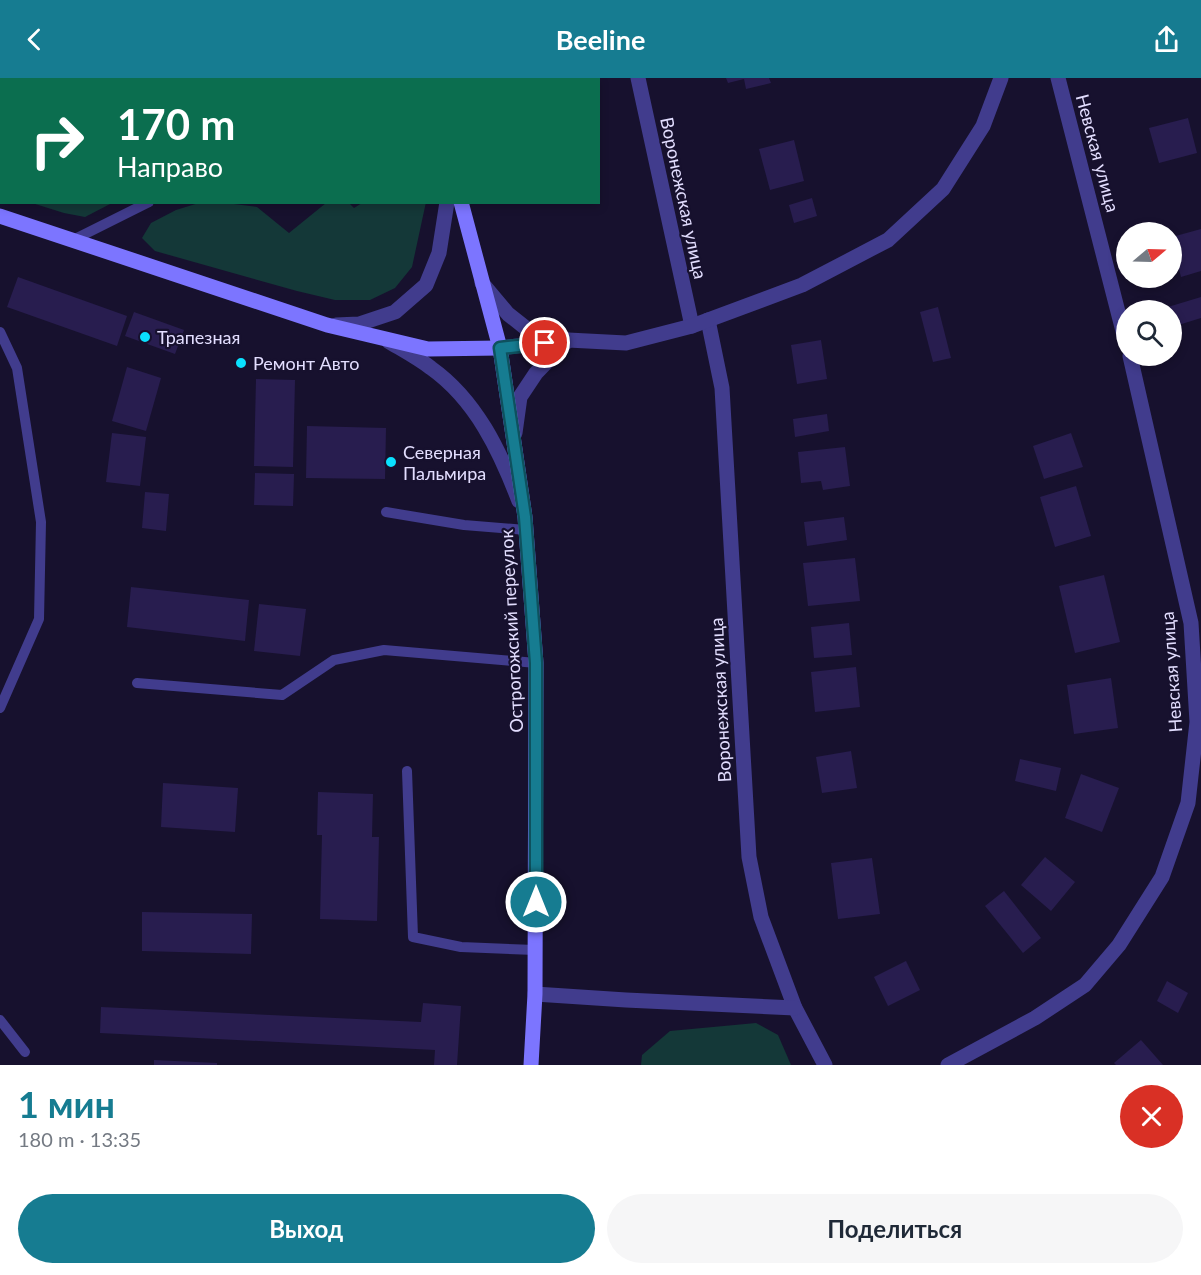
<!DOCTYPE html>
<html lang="ru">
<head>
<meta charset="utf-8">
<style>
	body { margin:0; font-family:Lato,sans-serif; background:#f6f6f7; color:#1f2937; height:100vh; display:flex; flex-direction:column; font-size:22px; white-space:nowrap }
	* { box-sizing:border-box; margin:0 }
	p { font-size:20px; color:#747a83 }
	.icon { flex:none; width:33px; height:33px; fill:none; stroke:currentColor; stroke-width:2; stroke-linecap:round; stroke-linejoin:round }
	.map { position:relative; height:987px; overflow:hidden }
	.details { display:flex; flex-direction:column; background:#fff; flex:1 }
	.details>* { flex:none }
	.guide { position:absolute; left:0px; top:0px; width:600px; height:126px; box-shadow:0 3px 9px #0003; background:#0b6e4f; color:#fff; overflow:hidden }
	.needle { width:39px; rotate:71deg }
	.fabs { position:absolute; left:1116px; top:144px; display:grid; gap:12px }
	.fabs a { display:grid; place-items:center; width:66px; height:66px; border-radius:50%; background:#fff; box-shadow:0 3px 9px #0003; font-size:30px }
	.pin { position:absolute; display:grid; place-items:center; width:51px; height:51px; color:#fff; margin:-26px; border:3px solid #fff; border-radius:50%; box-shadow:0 2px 6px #0007 }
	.me { position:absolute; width:66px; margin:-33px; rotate:0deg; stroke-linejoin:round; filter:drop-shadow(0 0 4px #0008) }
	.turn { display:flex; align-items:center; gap:21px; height:126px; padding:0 18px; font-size:27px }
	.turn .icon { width:78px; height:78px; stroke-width:2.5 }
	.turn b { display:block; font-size:42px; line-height:51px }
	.round { display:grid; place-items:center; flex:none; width:63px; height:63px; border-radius:32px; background:#f6f6f7 }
	.head { display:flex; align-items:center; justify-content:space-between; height:102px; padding:0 18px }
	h1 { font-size:36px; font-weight:700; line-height:45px; color:#167c91 }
	.button { display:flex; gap:12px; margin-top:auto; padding:12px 18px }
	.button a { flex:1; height:69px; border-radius:36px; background:#167c91; color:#fff; font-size:24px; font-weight:700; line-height:69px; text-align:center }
	.button a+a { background:#f6f6f7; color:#1f2937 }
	header { display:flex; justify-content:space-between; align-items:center; height:78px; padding:0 18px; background:#167c91; color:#fff; font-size:27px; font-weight:700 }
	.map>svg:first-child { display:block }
	.green { fill:#143838 }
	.building { fill:#281d4f }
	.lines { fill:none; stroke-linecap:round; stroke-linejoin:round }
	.service { stroke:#413c8d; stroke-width:10 }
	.minor { stroke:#413c8d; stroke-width:15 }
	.secondary { stroke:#7c75ff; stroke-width:15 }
	.route-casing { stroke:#0e515e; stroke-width:15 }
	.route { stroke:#167c91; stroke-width:10 }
	.poi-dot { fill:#0ae1ff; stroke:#17112e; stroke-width:2 }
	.labels { text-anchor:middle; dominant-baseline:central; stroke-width:4.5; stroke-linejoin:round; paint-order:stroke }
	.street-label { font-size:18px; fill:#e3deff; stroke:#17112e }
	.poi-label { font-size:18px; fill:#e3deff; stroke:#17112e; text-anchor:start }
</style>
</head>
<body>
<header><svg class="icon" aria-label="back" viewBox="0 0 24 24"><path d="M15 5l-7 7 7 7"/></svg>Beeline<svg class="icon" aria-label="share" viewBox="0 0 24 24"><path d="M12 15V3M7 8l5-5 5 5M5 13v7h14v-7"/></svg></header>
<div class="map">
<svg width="1201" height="987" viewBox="0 0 1201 987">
	<rect width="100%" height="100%" fill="#17112e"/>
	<g class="green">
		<path d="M426 124 412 189 395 210 370 222H335L297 213 155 173 142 160 151 145 176 132 202 124 226 125 257 129 289 155 326 125H349L354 130 362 125Z"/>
		<path d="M32 125 112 124V125L85 139 64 135Z"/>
		<path d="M756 945 778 957 791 987H641L642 977 670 953Z"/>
	</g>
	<g class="building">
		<path d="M726 0H769L771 5 746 11 744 1 728 5Z"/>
		<path d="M1188 40 1197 75 1159 85 1149 50Z"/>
		<path d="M794 62 804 103 770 112 759 71Z"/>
		<path d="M812 120 817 138 794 145 789 127Z"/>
		<path d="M1201 151V193L1181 199 1172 164V159Z"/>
		<path d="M18 199 127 238 117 268 7 229Z"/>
		<path d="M1201 219V240L1172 249V232H1158Z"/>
		<path d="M938 229 951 280 933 284 920 234Z"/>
		<path d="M134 234 184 252 175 276 125 258Z"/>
		<path d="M821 262 827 301 797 306 791 267Z"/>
		<path d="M127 289 161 300 146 353 112 343Z"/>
		<path d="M256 301 295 302 293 389 254 388Z"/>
		<path d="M827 336 829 353 795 359 793 341Z"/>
		<path d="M307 348 386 350 385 401 306 400Z"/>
		<path d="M112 355 146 359 140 408 106 404Z"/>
		<path d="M1071 355 1083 389 1044 401 1033 368Z"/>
		<path d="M845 369 850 408 823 412 821 403 801 405 798 374Z"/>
		<path d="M255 395 294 396 293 428 254 427Z"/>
		<path d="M1076 408 1091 458 1055 469 1040 419Z"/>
		<path d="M145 414 169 416 166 453 142 450Z"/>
		<path d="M844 439 847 462 807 468 804 444Z"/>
		<path d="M855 480 860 523 808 528 803 485Z"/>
		<path d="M1104 497 1120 564 1075 575 1059 508Z"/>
		<path d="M131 509 249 522 245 563 127 549Z"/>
		<path d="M259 526 306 531 300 578 254 573Z"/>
		<path d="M849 545 852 577 814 580 811 549Z"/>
		<path d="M856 589 860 629 815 634 811 594Z"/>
		<path d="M1111 600 1118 650 1074 656 1067 607Z"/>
		<path d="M851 673 857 710 822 715 816 679Z"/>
		<path d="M1020 681 1061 690 1056 713 1015 703Z"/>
		<path d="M1081 696 1119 710 1102 754 1065 740Z"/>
		<path d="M163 705 238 710 235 754 161 749Z"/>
		<path d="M318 714 373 716 372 759H379L377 843 320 841 322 757H317Z"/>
		<path d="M1045 779 1075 804 1051 833 1021 807Z"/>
		<path d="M872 780 880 836 838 841 831 785Z"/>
		<path d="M1004 813 1041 860 1023 875 985 828Z"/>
		<path d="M142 834 252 836 251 876 142 873Z"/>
		<path d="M906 883 920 912 888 928 874 899Z"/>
		<path d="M1167 903 1188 915 1178 935 1157 923Z"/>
		<path d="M423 925 461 928 457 987H434L435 972 100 955 101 929 421 944Z"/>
		<path d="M1141 962 1163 987H1116L1114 985Z"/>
		<path d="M154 982 217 985V987H154Z"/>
	</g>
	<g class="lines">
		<g class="service">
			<path d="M71 163 149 124"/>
			<path d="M0 254 17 290 41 444 39 541 0 630"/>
			<path d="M386 434 464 447 526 452"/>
			<path d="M137 605 282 617 334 582 384 572 536 585"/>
			<path d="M407 693 413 859 461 869 535 872"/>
			<path d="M0 942 25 974"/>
		</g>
		<g class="minor">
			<path d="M638 0 692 248"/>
			<path d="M1058 0 1126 265"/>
			<path d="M482 205 508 236 532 255 553 259"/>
			<path d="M708 242 722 310 749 779 761 839 795 930 825 987"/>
			<path d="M336 247 359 246 395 234 426 207 439 175 447 124"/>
			<path d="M388 263C403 272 418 280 431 290 476 322 500 373 519 423"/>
			<path d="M500 270 568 262 626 265 692 248 802 207 888 162 943 111 983 48 1001 0"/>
			<path d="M515 355 520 319 536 295 568 262"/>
			<path d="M535 916 626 922 795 930"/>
			<path d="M948 987 1035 940 1085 907 1119 867 1162 799 1188 725 1197 644 1191 545 1130 278"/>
		</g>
		<g class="secondary">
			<path d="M434 0V2"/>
			<path d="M461 124 500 270 525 439 536 585 535 916 531 987"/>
			<path d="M0 138 327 247 428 271 500 270"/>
		</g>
	</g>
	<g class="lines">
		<defs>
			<path id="route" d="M536 824V585L525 439 500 270 545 265"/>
		</defs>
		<use href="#route" class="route-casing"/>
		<use href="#route" class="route"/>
	</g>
	<g class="poi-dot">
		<circle cx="145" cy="259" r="6"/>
		<circle cx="241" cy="285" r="6"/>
		<circle cx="391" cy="384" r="6"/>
	</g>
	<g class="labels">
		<g class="street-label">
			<text transform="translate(1098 75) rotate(75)">Невская улица</text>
			<text transform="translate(684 120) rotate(78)">Воронежская улица</text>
			<text transform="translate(511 553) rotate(-93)">Острогожский переулок</text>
			<text transform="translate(1171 594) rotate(-94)">Невская улица</text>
			<text transform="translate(720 622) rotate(-93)">Воронежская улица</text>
		</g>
		<g class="poi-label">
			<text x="157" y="259">Трапезная</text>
			<text x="253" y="285">Ремонт Авто</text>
			<text x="403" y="374">Северная<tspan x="403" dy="21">Пальмира</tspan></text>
		</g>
	</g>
</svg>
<div class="fabs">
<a><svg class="needle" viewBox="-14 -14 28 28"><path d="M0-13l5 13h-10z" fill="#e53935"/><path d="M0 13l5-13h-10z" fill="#747a83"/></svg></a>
<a><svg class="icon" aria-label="search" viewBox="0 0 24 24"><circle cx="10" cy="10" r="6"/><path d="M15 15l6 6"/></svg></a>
</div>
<div class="pin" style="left:545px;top:265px;background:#d93025"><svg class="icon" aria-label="arrive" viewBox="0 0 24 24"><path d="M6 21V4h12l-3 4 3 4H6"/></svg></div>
<svg class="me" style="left:536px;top:824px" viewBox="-20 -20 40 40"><circle r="17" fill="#167c91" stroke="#fff" stroke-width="3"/><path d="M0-11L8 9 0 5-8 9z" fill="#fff"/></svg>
<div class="guide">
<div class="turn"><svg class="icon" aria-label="right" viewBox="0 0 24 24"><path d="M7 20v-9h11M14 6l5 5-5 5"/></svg><div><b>170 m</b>Направо</div></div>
</div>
</div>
<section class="details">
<div class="head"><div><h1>1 мин</h1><p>180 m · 13:35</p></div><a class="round" style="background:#d93025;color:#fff"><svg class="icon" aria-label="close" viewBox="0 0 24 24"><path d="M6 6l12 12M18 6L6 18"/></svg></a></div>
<div class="button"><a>Выход</a><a>Поделиться</a></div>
</section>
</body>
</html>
